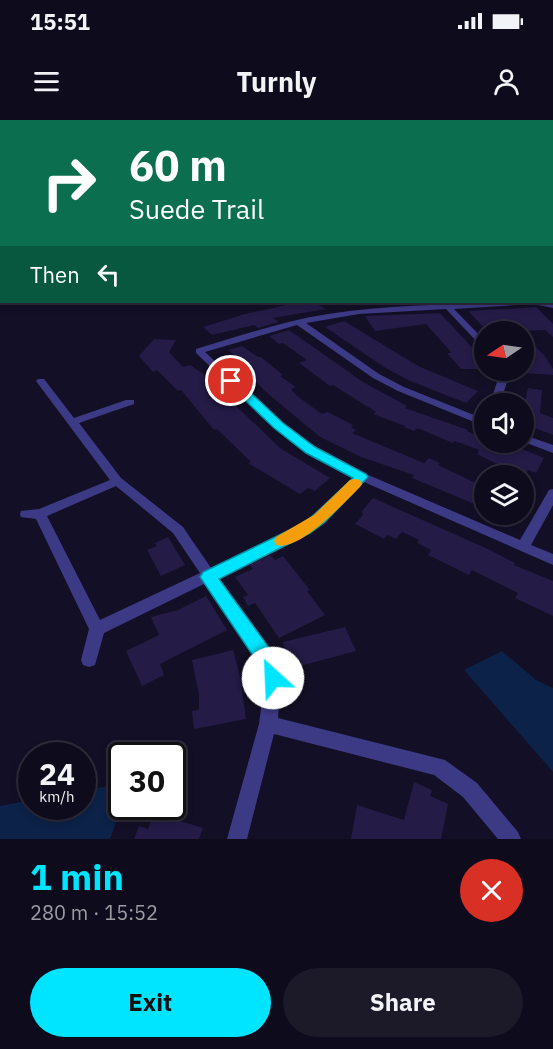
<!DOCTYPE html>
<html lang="en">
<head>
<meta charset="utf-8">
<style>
	body { margin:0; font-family:"IBM Plex Sans",sans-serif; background:#1c1929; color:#f1f3f6; height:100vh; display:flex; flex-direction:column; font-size:22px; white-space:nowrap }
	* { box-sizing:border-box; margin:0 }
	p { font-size:20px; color:#9b9ba3 }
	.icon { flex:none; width:33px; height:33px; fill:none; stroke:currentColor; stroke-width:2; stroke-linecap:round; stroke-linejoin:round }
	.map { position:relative; height:719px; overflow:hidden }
	.side { display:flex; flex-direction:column; background:#0e0b1c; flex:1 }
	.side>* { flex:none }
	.top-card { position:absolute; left:0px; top:0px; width:554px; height:183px; box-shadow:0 3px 9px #0003,0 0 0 2px #2e2b3b; background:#0b6e4f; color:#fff; overflow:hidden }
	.needle { width:39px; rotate:257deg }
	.fabs { position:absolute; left:474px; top:201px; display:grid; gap:12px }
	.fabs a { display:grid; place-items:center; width:60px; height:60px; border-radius:50%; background:#0e0b1c; box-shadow:0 3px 9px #0003,0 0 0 2px #2e2b3b; font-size:30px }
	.speed { position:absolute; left:18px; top:622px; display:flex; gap:12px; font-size:30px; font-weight:700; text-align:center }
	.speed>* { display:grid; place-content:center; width:78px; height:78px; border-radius:50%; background:#0e0b1c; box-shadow:0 3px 9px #0003,0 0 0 2px #2e2b3b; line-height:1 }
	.speed small { font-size:15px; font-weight:400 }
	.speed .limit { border:3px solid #111; border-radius:9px; background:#fff; color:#111 }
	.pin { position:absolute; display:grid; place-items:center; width:51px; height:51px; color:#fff; margin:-26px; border:3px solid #fff; border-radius:50%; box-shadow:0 2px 6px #0007 }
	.me { position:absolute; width:66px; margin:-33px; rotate:335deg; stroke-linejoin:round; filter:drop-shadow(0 0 4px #0008) }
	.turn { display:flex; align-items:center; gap:21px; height:126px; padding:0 30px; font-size:27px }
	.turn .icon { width:78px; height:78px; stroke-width:2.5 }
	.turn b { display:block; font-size:42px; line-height:51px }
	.then { display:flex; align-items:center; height:57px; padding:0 30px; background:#0003; gap:12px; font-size:22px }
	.round { display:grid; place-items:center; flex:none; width:63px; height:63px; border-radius:32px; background:#1c1929 }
	.headline { display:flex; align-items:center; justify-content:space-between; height:102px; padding:0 30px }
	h1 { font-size:36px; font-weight:700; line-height:45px; color:#00e5ff }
	.action { display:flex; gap:12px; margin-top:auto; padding:12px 30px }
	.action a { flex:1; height:69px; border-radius:36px; background:#00e5ff; color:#111; font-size:24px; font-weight:700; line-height:69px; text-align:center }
	.action a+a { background:#1c1929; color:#f1f3f6 }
	.status { display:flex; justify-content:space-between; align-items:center; height:42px; padding:0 30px; background:#0e0b1c; direction:ltr }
	.status svg { height:16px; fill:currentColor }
	header { display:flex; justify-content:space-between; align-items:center; height:78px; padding:0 30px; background:#0e0b1c; font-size:27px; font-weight:700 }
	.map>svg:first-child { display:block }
	.water { fill:#0c2248 }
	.building { fill:#241b47 }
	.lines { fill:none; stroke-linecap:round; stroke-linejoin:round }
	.minor { fill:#3d3a85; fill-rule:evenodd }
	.route { fill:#00e5ff; stroke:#0095a6; stroke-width:1.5 }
	.slow { fill:#f59e0b }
</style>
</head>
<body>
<div class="status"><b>15:51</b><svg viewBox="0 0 49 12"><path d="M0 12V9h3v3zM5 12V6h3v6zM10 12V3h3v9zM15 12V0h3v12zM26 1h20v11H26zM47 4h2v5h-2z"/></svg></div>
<header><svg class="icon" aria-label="menu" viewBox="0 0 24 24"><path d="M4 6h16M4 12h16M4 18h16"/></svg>Turnly<svg class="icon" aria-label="person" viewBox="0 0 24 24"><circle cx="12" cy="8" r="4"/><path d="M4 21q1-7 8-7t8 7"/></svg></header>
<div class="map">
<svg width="553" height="719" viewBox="0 0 553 719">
	<rect width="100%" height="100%" fill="#130f26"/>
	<g class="water">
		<path d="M502 531 536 560 553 568V652L464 550Z"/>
		<path d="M114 665 119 695 110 719H0V686L31 680 32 687H82L83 671Z"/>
	</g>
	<g class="building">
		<path d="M300 182H313L326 189 273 198 279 202 258 208 254 205 212 215 203 207 245 194Z"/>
		<path d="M536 187 553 204V217L545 210 488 212 468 191Z"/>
		<path d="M440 193 478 234 475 235 484 249H461L447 233H452L426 204 375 211 365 196Z"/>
		<path d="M344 201 418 246 478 271 466 283 408 260 384 247 325 207Z"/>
		<path d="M289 210 363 262 407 286 405 288 468 310 467 311 484 318V322H505L544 338 536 353 528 350 526 353 495 343 477 334 479 330 455 321 453 323 417 308 414 311 404 307 405 306 373 294 376 292 333 265 330 266 299 243 307 240 283 223 279 224 269 216Z"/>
		<path d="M524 216 544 235 553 249V255L524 253Z"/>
		<path d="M154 219 176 220 169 232 183 247 190 245 202 253 280 328 330 358 315 371 308 368 300 374 248 343 251 342 217 309 214 310 181 270 178 271 157 250 153 252 139 236Z"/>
		<path d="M242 226 258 237H261L283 255 280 256 296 267 291 269 297 276 322 294 328 292 353 305 351 307 356 310 352 313 424 343 429 338 440 343 438 345 480 365 484 368V388L412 358 414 355 361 337 320 317 266 272 238 244 241 243 240 240 228 230Z"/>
		<path d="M528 268 542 270 540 293 553 298V315L524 304V287Z"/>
		<path d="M373 378 490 430 515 443 514 445 553 461V496L515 478 518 473 472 450 469 455 428 435 431 430 417 423 419 420 402 412 396 419 387 415 384 419 355 404 363 395 362 391Z"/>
		<path d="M168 417 185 445 161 456 147 430 157 426 155 423Z"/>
		<path d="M270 435 275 440 283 436 310 470 307 471 325 495 279 518 255 483 248 486 243 477 248 475 235 457 253 449 250 445Z"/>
		<path d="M206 476 227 510 160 544 164 555 142 566 126 531 159 515 151 497 178 490Z"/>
		<path d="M345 507 356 531 300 546 296 535 288 537 283 522Z"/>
		<path d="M233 530 240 556 246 599 194 609 192 591 199 590V575L192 540Z"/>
		<path d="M414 662 432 670 430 676 448 684 441 719H351L357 685 404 700Z"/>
		<path d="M154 693 203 708 199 719H134L139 706 148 709Z"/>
	</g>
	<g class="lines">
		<g class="minor">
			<path d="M0 101 2 102V107L0 106Z"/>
			<path d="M552 123H553L552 129Z"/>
			<path d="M0 164H2L0 169Z"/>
			<path d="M501 182H542L553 184V188L533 184 454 189 484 220V227L481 226 446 189 359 194 306 203 379 254 404 267 484 299V306L398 271 373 258 297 205 205 232 283 304 315 327 366 354 520 420 549 370 553 369V385L531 425 553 434V445L364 362 310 412 218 457 269 530 281 558 278 598 445 640 477 663 518 712 521 719H498L463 677 434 655 274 614 247 719H227L259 604 265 558 257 539 206 463 104 513 95 545 89 547 83 545 81 540 89 509 36 399 21 397 20 394 21 391 39 389 110 360 36 261 38 259H44L74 298 126 280H134V284L79 303 121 358 183 407 211 448 300 406 354 358 307 333 275 308 196 233V229C240 216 283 201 328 194 385 185 443 185 501 182ZM116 366 173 413 200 453 100 500 47 396Z"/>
			<path d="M496 250H506L507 262 500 284H490L497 262Z"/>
			<path d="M524 315 553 325V333L524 322Z"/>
		</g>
	</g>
	<linearGradient id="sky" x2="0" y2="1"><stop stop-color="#0a0815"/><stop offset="0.42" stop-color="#333752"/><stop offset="1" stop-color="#333752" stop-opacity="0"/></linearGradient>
	<rect width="553" height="175" fill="url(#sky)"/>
	<path class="route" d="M231 257 235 258 283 303 315 327 366 354 368 357 325 402 310 413 219 459 270 529 282 558 280 564 273 567 266 564 256 540 200 457 203 452 300 405 314 395 353 358 306 333 274 308 227 263 226 261Z"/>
	<path class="slow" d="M355 359 360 360 362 364 360 367C344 383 299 432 276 425L274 421 276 417 314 395 350 360Z"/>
</svg>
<div class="fabs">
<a><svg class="needle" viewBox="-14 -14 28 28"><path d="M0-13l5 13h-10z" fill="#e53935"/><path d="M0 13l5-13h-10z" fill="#9b9ba3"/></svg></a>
<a><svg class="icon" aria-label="sound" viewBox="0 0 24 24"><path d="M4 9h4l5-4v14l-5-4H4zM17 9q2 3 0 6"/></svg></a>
<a><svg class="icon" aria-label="layers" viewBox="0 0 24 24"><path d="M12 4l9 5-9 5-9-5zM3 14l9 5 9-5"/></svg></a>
</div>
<div class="speed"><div>24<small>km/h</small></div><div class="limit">30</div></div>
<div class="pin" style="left:231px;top:261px;background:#d93025"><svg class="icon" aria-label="arrive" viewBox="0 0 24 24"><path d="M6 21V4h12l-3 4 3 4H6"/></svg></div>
<svg class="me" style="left:273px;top:558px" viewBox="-20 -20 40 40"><circle r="19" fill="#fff"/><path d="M0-13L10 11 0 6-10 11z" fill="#00e5ff"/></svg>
<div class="top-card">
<div class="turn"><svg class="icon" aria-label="right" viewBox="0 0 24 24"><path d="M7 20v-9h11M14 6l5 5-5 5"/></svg><div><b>60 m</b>Suede Trail</div></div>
<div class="then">Then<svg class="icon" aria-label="left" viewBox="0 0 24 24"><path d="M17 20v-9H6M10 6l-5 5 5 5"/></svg></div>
</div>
</div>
<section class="side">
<div class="headline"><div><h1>1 min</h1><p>280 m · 15:52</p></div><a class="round" style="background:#d93025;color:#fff"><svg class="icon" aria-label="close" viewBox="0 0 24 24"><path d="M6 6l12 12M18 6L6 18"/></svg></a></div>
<div class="action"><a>Exit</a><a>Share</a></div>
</section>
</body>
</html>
